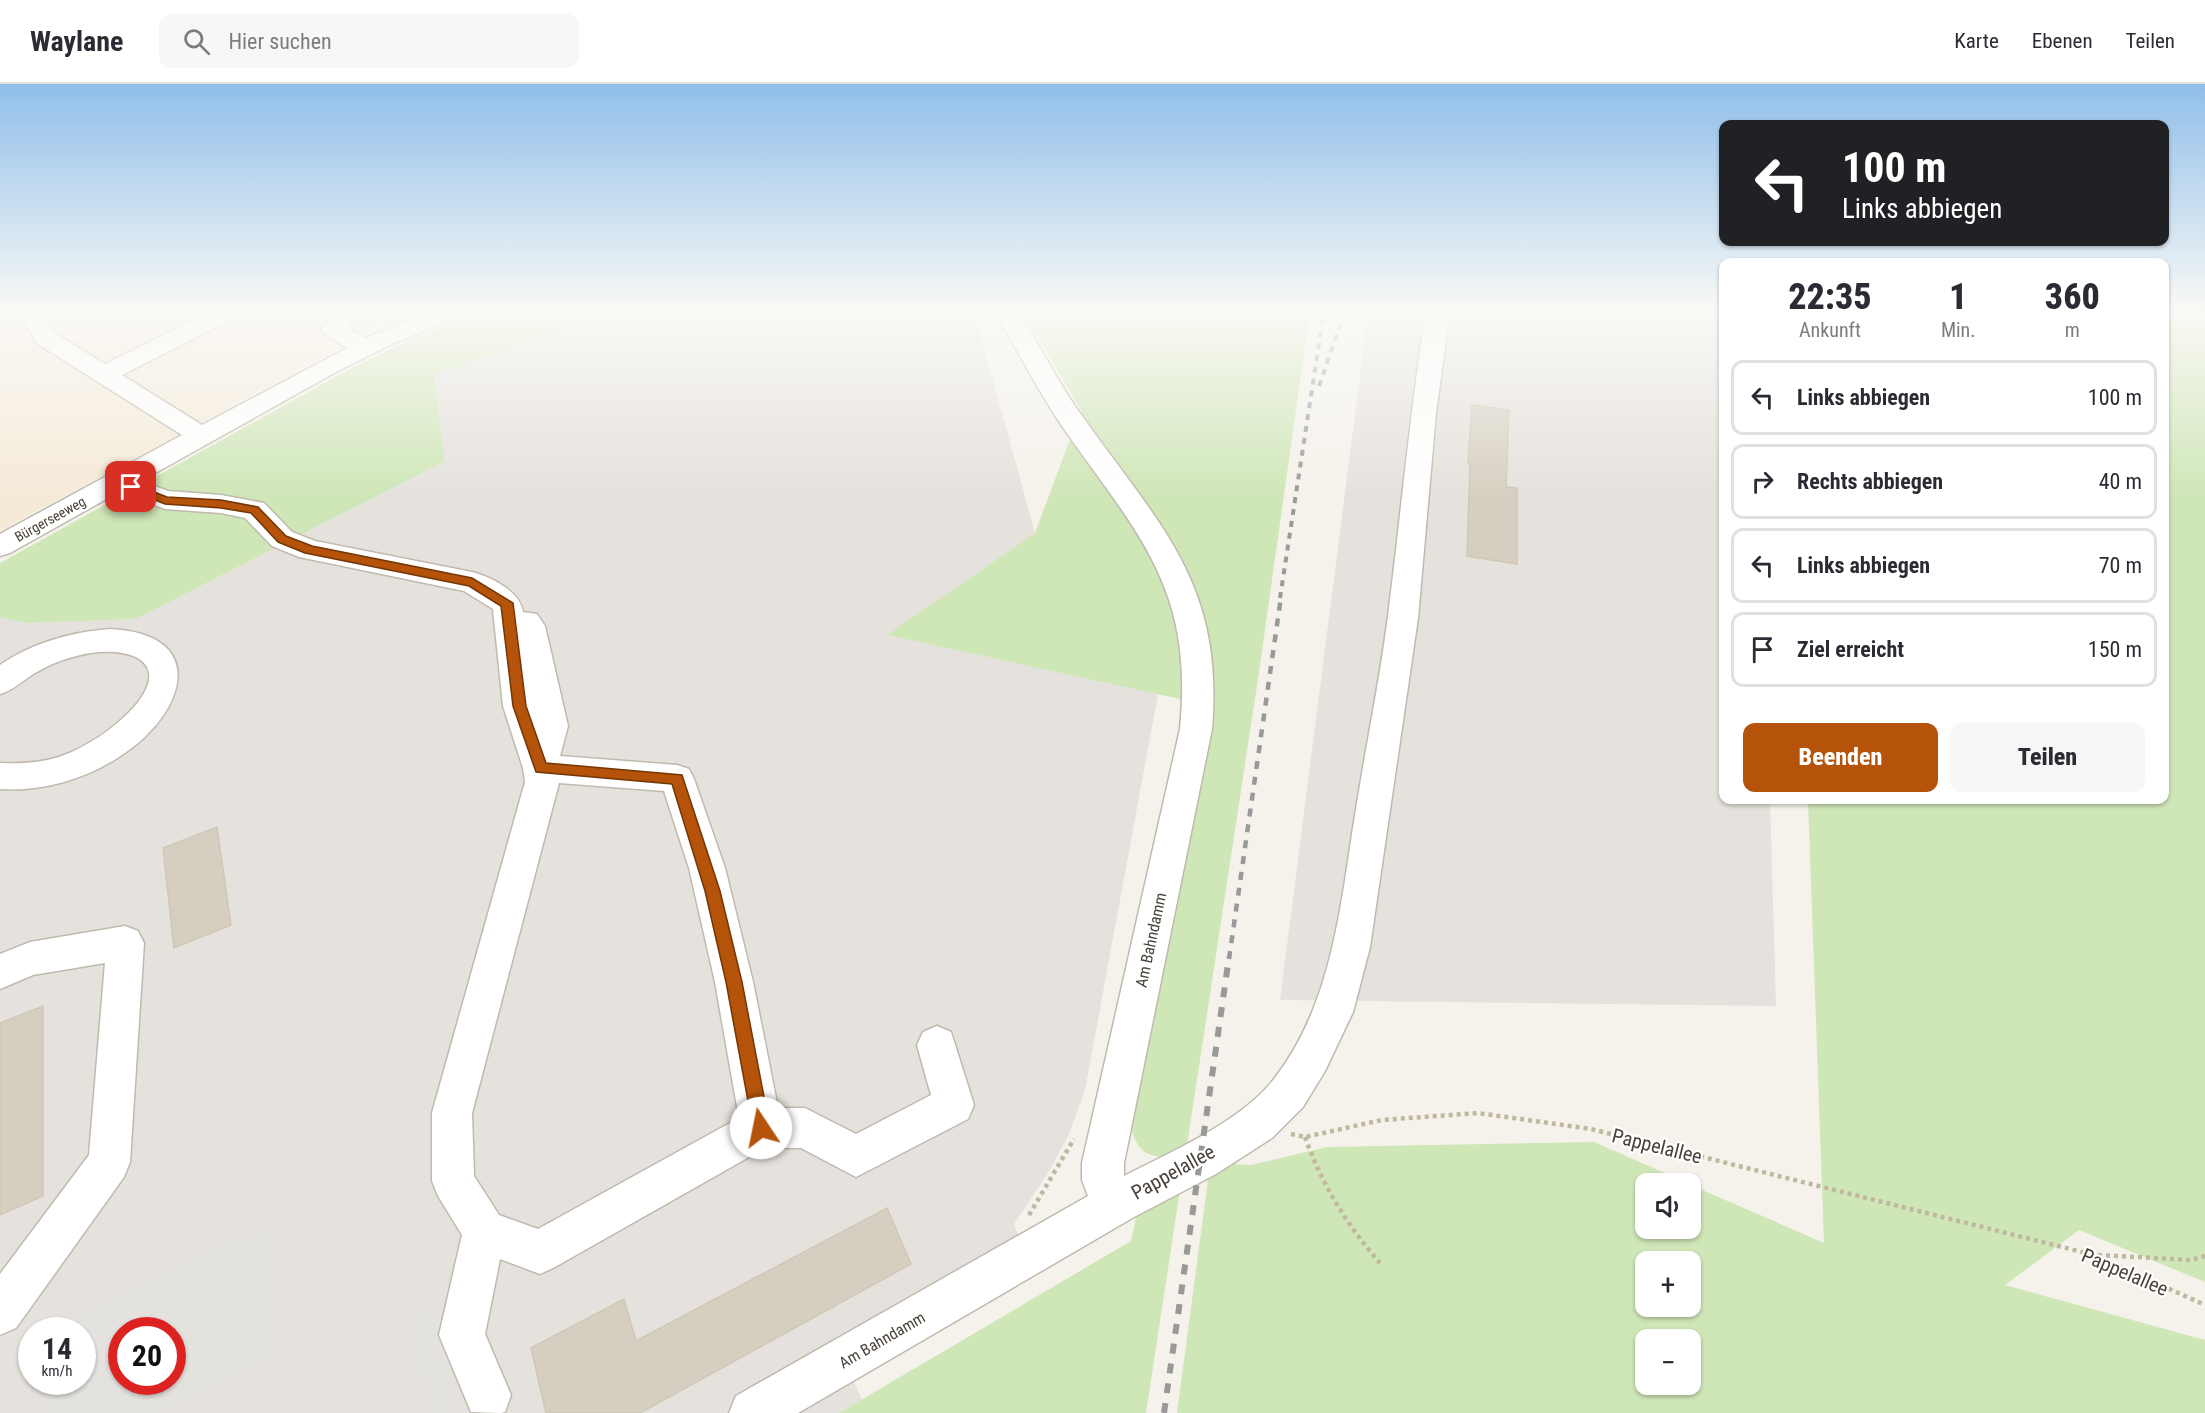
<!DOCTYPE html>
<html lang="de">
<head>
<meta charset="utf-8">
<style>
	body { margin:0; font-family:"Roboto Condensed",sans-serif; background:#f7f7f7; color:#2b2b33; height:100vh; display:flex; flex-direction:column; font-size:22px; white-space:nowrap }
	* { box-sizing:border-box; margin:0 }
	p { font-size:20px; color:#7c7c81 }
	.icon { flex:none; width:33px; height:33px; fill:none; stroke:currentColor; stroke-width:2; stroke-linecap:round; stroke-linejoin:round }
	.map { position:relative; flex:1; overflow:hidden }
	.drawer { position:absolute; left:1719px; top:174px; width:450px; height:546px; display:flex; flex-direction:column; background:#fff; border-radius:12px; box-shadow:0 2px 4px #0004 }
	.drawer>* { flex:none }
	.hud { position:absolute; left:1719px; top:36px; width:450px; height:126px; border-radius:12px; box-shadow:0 2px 4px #0004; background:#202124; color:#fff; overflow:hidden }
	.buttons { position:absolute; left:1635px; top:1089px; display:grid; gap:12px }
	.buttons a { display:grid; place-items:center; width:66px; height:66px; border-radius:12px; background:#fff; box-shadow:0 2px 4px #0004; font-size:30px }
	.speed { position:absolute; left:18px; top:1233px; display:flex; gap:12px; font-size:30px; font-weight:700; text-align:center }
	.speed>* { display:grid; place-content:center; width:78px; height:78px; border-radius:50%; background:#fff; box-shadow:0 2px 4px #0004; line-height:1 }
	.speed small { font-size:15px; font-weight:400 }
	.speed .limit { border:9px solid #d22; background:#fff; color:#111 }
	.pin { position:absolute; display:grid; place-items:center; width:51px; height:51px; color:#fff; margin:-26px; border-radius:12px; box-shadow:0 3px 9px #0006 }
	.me { position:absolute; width:66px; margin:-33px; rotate:349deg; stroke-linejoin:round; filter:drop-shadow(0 0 4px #0008) }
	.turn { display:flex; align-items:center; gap:21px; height:126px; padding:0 24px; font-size:27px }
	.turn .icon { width:78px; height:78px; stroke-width:2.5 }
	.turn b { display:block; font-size:42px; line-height:51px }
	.eta { display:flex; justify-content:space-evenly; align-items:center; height:102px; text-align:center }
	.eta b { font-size:36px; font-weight:800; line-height:42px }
	.primary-button { display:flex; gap:12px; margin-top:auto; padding:12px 24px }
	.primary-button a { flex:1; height:69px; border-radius:12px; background:#b45309; color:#fff; font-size:24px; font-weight:800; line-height:69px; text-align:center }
	.primary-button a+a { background:#f7f7f7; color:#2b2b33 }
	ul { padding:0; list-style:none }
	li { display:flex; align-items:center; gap:18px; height:75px; margin:0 12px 9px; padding:0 12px; border:3px solid #e1e1e2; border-radius:12px }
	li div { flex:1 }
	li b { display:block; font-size:22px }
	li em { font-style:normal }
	header { display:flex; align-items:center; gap:36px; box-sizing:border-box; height:84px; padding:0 30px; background:#fff; border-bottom:2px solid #e1e1e2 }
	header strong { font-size:28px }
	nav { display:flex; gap:33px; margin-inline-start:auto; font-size:21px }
	.search { width:420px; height:54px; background:#f7f7f7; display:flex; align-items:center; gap:15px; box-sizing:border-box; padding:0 21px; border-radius:12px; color:#7c7c81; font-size:22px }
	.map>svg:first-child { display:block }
	.commercial { fill:#f5ead8 }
	.industrial { fill:#e5e1dc; fill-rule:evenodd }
	.green { fill:#cfe6b7; fill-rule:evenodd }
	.parking { fill:#e4e2df; fill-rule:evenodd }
	.building { fill:#d6cfc1; stroke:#d0c7b5; stroke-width:1.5 }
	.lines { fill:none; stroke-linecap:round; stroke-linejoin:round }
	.minor-casing { stroke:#c0baae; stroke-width:3 }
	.path { stroke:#c1b7a0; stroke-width:4.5; stroke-dasharray:4 4; stroke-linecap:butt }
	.minor { fill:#fff; fill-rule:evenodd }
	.rail-far2 { stroke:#999; stroke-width:4; stroke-dasharray:6 6; stroke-linecap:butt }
	.rail-far1 { stroke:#999; stroke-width:4.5; stroke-dasharray:8 8; stroke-linecap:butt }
	.rail { stroke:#999; stroke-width:6; stroke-dasharray:10 10; stroke-linecap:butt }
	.route { fill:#b45309; stroke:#753606; stroke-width:1.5 }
	.labels { text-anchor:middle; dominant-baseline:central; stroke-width:4.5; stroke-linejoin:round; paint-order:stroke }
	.far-street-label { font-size:14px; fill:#494339; stroke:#fff }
	.street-label { font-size:16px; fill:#494339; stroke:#fff }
	.near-street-label { font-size:20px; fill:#494339; stroke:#fff }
</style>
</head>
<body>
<header>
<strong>Waylane</strong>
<div class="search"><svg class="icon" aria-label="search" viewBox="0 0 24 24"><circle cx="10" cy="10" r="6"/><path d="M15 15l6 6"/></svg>Hier suchen</div>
<nav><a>Karte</a><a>Ebenen</a><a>Teilen</a></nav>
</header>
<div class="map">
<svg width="2205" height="1329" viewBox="0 0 2205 1329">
	<rect width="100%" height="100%" fill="#f5f2eb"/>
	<path class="commercial" d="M0 227H408L0 447Z"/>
	<g class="industrial">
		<path d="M622 227H953L979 245 1035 449 888 551 1158 610 1085 1006 1069 1050 1048 1089 1014 1140 1019 1155 839 1264 862 1316 839 1329H0V533L26 539 136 535 445 377 434 290ZM32 1246H82V1298H32ZM122 1246H172V1298H122Z"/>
		<path d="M1371 227H1714L1724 239V716H1770L1776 922 1280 916 1367 237Z"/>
	</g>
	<g class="green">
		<path d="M486 227H622L434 290 445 377 136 535 26 539 0 533V479L350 285 410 256Z"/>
		<path d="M1034 227H1310L1258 595 1186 1068C1157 1076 1139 1076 1131 1043L1212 622 887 551 1035 449 1081 326 1024 230Z"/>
		<path d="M2165 227H2205V1198L2079 1146 2005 1201 2205 1256V1329H1177L1209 1088 1232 1080 1251 1081 1327 1063 1594 1058 1688 1099 1646 1100V1144H1690L1691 1101 1824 1159 1808 716H2164ZM1646 1178H1690V1222H1646ZM1646 1256H1690V1300H1646Z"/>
		<path d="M1180 1106 1146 1329H839L1131 1157 1137 1129Z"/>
	</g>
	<g class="parking">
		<path d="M270 1138 286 1267 161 1329H41L38 1298H82V1246H37ZM122 1246H172V1298H122Z"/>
		<path d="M437 1213 460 1329H423L405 1229Z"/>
	</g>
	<g class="building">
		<path d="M1472 321 1509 326 1506 403 1517 404V480L1467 472 1470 380H1468Z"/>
		<path d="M217 743 231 841 174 864 163 764Z"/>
		<path d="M43 922V1112L0 1131V939Z"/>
		<path d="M887 1124 911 1180 640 1329H546L531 1264 624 1215 636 1257Z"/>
	</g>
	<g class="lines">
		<defs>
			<g id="minor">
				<path d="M21 227H47L44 231 56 250 105 280 212 227H243L239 232 122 291 202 341 347 264 325 250 321 245 338 227H364L348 244 366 254 431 227H465L461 232 396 258 336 288 141 397 168 407 221 411 264 419 292 448 315 457 472 488C491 493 520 507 523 528L537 530 545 542 568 642 560 672 677 681 689 685 694 695 725 784 753 898 778 1024H805L856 1050 931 1011 917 961 923 948 937 942 951 948 974 1021 968 1035 856 1093 801 1064H765L555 1183 540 1190 500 1175 485 1250 511 1311 505 1328 501 1329 471 1328 439 1251 462 1151 438 1112 432 1097V1029L525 698 523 684 503 622 493 525 464 507 299 473 272 462 245 434 221 429 165 425 119 408 10 469 0 472V450L182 351 38 260 19 230ZM559 699 664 707 689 784 715 898 739 1034 538 1145 499 1131 474 1092 472 1029Z"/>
				<path d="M994 227H1018C1040 262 1058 299 1082 332 1160 442 1224 499 1212 645L1124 1079V1092C1171 1068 1242 1037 1274 995 1335 917 1341 813 1357 719 1367 657 1380 594 1388 532 1401 430 1410 328 1426 227H1450L1436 329 1418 534 1370 863 1353 928 1325 987 1303 1023 1272 1054 1216 1090 1134 1133 798 1329H729L736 1312 1088 1112 1082 1096V1079L1180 645C1194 504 1139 452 1064 345 1038 307 1018 266 994 227Z"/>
				<path d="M110 545C211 550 185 630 122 671 86 695 43 708 0 705V679C20 680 39 679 59 673 87 663 114 645 134 623 172 579 132 563 91 569 71 572 52 579 35 589 23 596 14 606 0 610V581C32 559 71 548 110 545Z"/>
				<path d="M125 842 138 847 144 859 130 1078 124 1093 16 1244 0 1251V1190L89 1071 105 879 33 891 0 905V870L30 858Z"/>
			</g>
		</defs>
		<use href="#minor" class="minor-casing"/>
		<g class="path">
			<path d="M1291 1050 1305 1053 1382 1036 1478 1029 1591 1045 2094 1171 2205 1221"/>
			<path d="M1305 1053C1322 1101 1347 1141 1380 1179"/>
			<path d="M1029 1131 1074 1055"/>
			<path d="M2098 1171 2192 1176 2205 1172"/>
		</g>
		<use href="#minor" class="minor"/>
		<g class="rail-far2">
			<path d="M1319 302 1345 227"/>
			<path d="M1280 514 1324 227"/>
		</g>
		<path class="rail-far1" d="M1229 875 1281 513"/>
		<path class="rail" d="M1164 1329 1229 873"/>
	</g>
	<linearGradient id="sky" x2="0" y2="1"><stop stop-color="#90bfea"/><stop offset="0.55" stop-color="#faf9f6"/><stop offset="1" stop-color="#faf9f6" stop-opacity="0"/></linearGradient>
	<rect width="2205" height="413" fill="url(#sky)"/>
	<path class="route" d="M131 399 167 413 221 416 258 423 286 452 312 462 472 494 513 519 526 622 546 679 682 691 720 807 742 898 770 1044 767 1050 761 1053 755 1050 753 1044 726 898 705 807 672 700 536 688 513 622 501 522 469 502 305 469 278 458 251 429 221 424 165 420 127 405V400Z"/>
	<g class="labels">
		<g class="far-street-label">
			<text transform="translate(50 435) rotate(-29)">Bürgerseeweg</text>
		</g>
		<g class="street-label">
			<text transform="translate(1151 856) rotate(-78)">Am Bahndamm</text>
			<text transform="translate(882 1256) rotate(-30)">Am Bahndamm</text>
		</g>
		<g class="near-street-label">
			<text transform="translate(1657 1062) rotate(14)">Pappelallee</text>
			<text transform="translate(1173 1088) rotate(-29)">Pappelallee</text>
			<text transform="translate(2125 1188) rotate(23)">Pappelallee</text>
		</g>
	</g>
</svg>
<div class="buttons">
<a><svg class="icon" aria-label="sound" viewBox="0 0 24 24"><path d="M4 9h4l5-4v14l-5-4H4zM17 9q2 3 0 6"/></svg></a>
<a>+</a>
<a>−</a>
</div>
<div class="speed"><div>14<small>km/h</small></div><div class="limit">20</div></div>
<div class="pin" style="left:131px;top:403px;background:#d93025"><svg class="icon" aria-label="arrive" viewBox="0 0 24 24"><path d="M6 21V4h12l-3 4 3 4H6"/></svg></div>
<svg class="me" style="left:761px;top:1044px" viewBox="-20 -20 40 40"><circle r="19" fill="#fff"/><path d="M0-13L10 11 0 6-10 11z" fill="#b45309"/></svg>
<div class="hud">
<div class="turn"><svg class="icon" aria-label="left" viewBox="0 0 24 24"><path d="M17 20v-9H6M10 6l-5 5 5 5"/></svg><div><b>100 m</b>Links abbiegen</div></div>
</div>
<section class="drawer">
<div class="eta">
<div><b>22:35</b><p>Ankunft</p></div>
<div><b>1</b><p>Min.</p></div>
<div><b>360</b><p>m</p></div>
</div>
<ul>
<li><svg class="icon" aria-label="left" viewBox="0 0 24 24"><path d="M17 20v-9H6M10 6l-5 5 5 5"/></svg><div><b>Links abbiegen</b></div><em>100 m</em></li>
<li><svg class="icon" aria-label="right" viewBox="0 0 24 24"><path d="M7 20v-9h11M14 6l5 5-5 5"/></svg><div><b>Rechts abbiegen</b></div><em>40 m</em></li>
<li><svg class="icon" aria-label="left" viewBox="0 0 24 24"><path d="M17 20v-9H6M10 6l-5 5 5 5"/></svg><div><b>Links abbiegen</b></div><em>70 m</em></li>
<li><svg class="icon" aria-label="arrive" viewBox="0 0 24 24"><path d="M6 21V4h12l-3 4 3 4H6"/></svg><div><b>Ziel erreicht</b></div><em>150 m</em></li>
</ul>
<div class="primary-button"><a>Beenden</a><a>Teilen</a></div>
</section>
</div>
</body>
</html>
